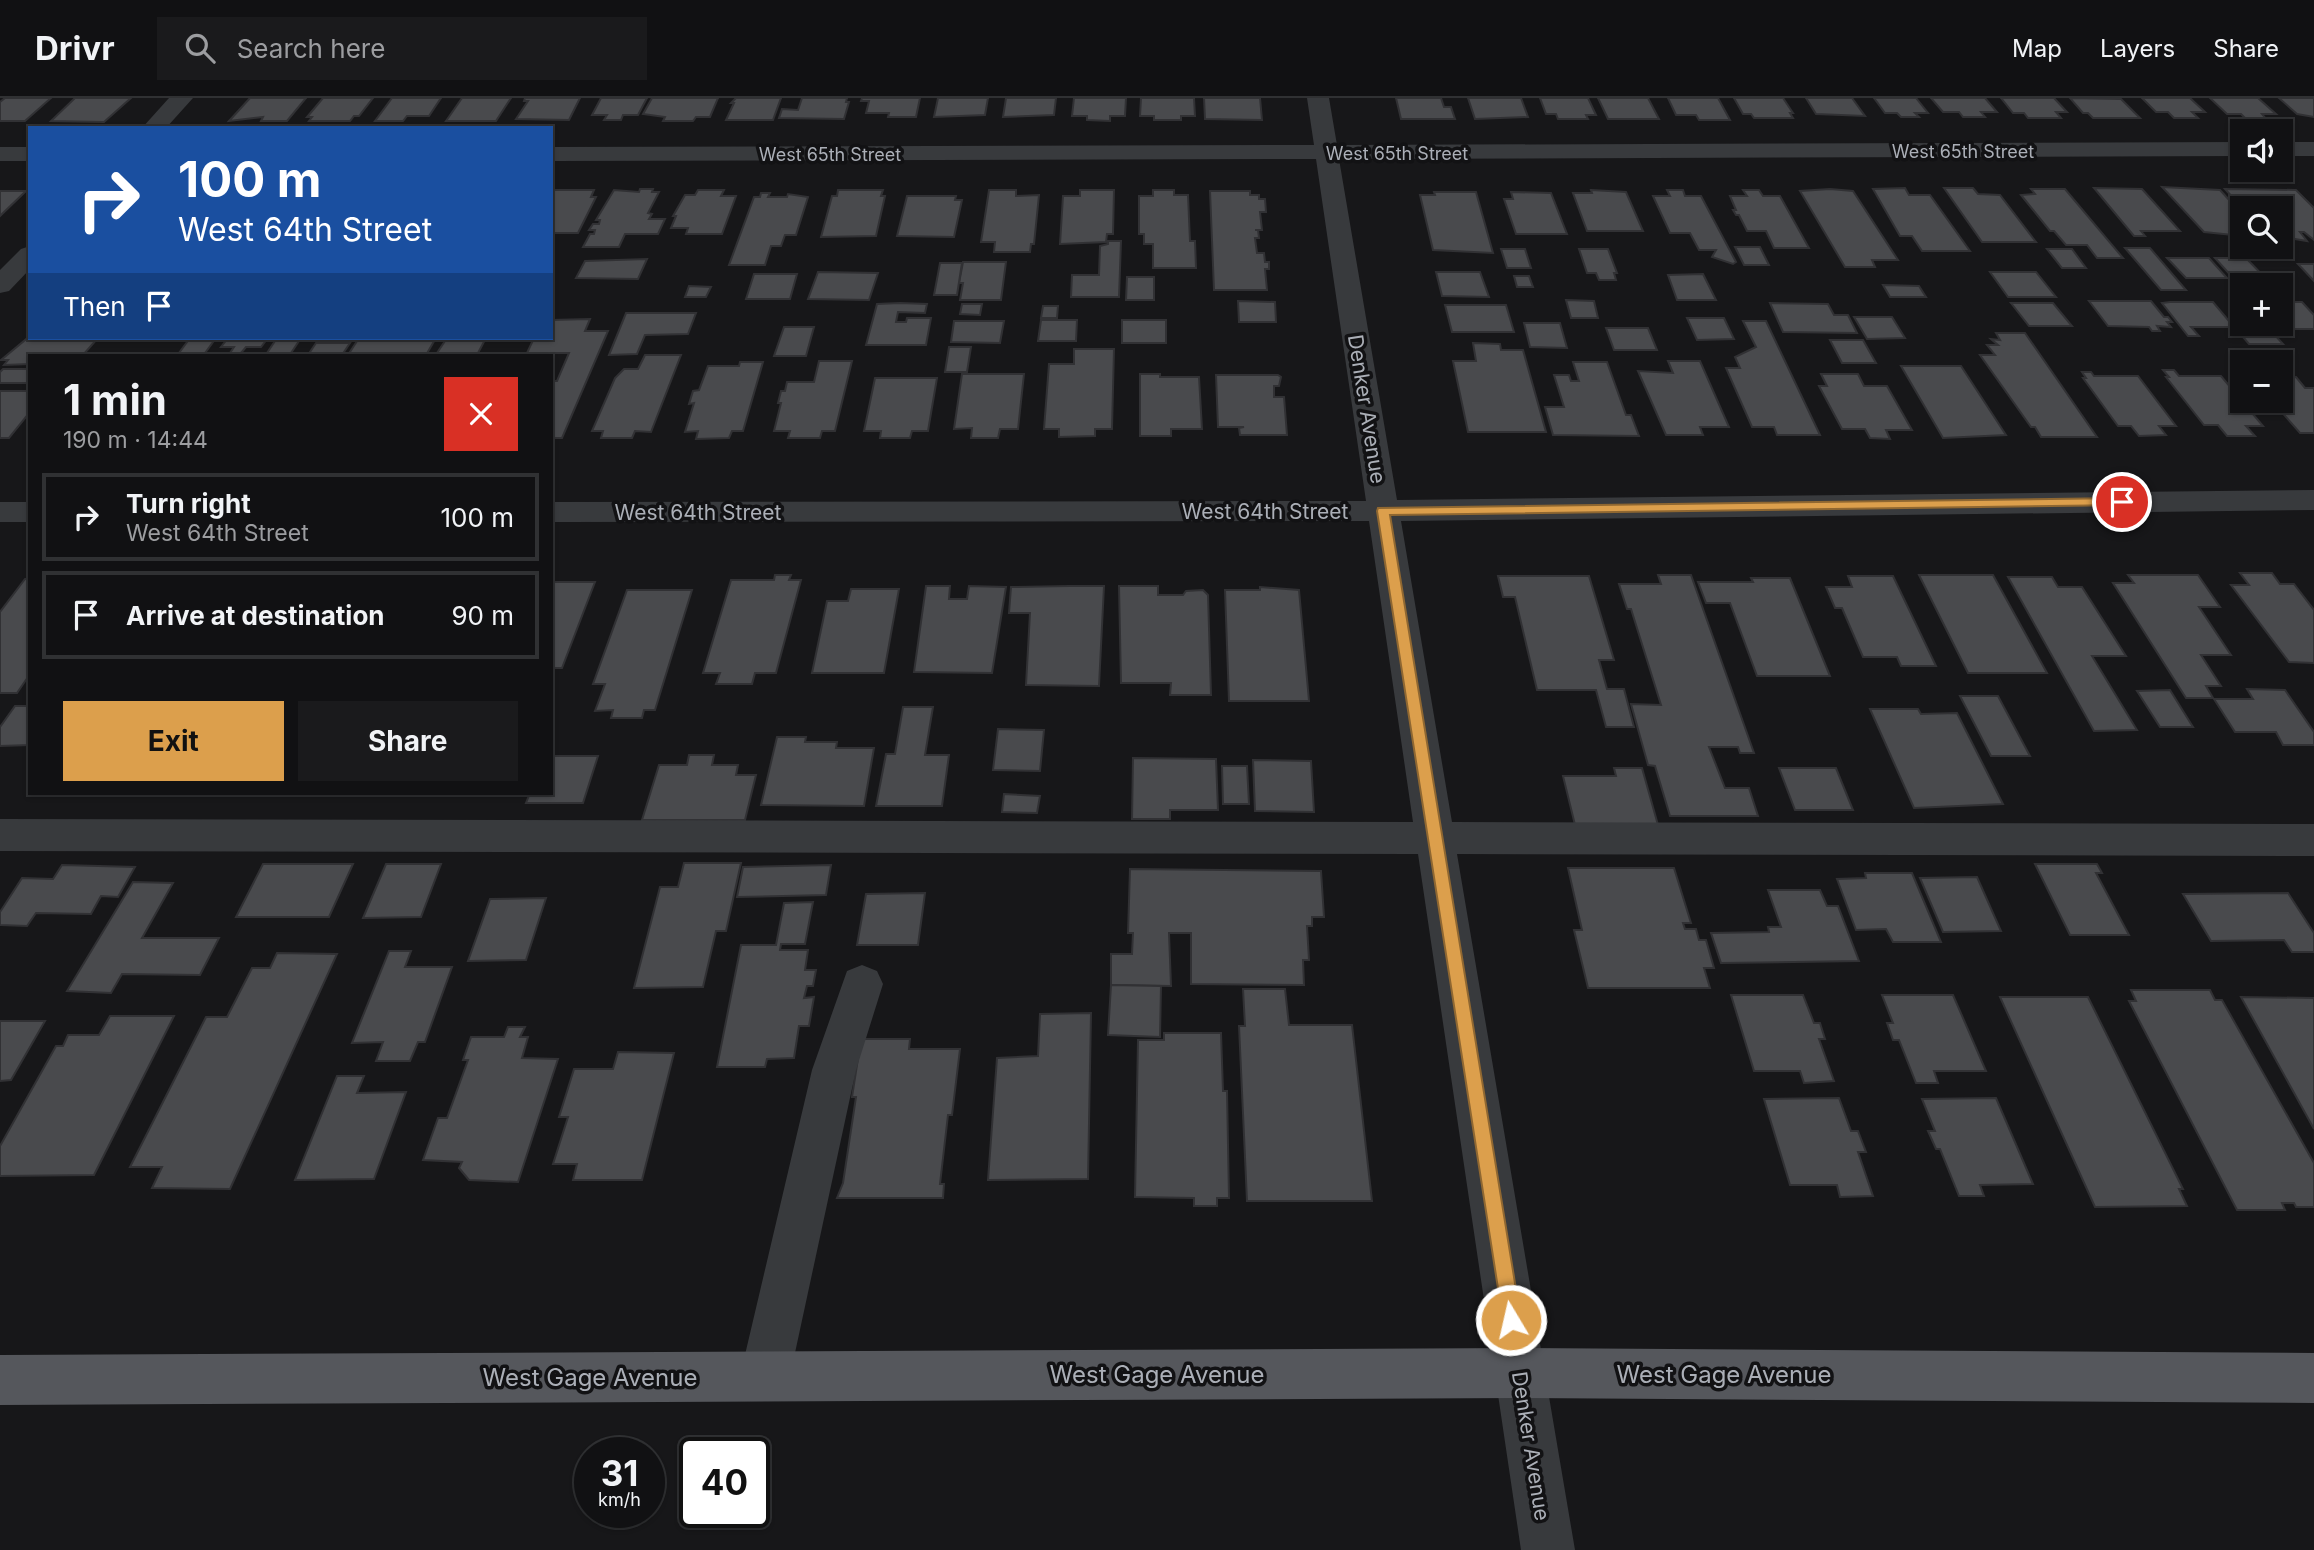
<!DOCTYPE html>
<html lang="en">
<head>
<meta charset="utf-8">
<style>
	body { margin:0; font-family:Inter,sans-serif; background:#1a1a1c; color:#f1f3f6; height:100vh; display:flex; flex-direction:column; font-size:26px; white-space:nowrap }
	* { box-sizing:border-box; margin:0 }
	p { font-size:23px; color:#9c9da0 }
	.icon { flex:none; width:38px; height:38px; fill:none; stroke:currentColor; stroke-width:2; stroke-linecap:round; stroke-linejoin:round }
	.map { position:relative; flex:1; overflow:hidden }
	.drawer { position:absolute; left:28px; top:256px; width:525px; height:441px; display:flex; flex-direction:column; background:#111113; border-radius:0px; box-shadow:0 2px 5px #0004,0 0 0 2px #303133 }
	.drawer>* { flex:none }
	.top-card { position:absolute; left:28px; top:28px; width:525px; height:214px; border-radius:0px; box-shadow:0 2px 5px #0004,0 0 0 2px #303133; background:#1a4fa0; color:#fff; overflow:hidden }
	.buttons { position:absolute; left:2230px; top:21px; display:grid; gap:14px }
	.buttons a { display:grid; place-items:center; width:63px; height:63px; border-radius:0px; background:#111113; box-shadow:0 2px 5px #0004,0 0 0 2px #303133; font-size:35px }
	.speed { position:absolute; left:574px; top:1339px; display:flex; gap:14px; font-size:35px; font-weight:700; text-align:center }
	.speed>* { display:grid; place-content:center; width:91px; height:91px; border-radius:50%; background:#111113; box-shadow:0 2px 5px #0004,0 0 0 2px #303133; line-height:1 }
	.speed small { font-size:18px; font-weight:400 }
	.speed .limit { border:4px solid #111; border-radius:10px; background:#fff; color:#111 }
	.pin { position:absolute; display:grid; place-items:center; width:60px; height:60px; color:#fff; margin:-30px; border:4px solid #fff; border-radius:50%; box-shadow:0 2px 7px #0007 }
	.me { position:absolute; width:77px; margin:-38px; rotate:351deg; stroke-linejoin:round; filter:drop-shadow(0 0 5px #0008) }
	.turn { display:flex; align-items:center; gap:24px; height:147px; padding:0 35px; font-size:32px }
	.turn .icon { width:91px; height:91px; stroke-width:2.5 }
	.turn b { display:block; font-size:49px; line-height:60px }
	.then { display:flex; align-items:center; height:66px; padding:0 35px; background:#0003; gap:14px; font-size:26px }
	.round { display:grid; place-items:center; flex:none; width:74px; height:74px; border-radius:0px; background:#1a1a1c }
	.head { display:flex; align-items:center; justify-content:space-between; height:119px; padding:0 35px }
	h1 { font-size:42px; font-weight:700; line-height:52px }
	.button { display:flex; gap:14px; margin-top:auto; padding:14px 35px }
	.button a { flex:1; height:80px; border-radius:0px; background:#dc9f4c; color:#111; font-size:28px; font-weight:700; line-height:80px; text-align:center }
	.button a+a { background:#1a1a1c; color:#f1f3f6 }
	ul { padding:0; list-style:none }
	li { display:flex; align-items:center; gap:21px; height:88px; margin:0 14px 10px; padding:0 21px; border:4px solid #303133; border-radius:0px }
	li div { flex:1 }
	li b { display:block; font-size:26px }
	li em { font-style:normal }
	header { display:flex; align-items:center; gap:42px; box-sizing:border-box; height:98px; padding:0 35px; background:#111113; border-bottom:2px solid #303133 }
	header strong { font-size:33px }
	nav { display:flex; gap:38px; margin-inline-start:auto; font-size:24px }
	.search { width:490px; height:63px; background:#1a1a1c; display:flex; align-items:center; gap:18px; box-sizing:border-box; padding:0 24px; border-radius:0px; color:#9c9da0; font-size:26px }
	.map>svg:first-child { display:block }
	.building { fill:#494a4d; stroke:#313134; stroke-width:2 }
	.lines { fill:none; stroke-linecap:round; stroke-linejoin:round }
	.minor { fill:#383a3d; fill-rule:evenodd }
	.major { fill:#55575c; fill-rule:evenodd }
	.route { fill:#dc9f4c; stroke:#8f6731; stroke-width:2 }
	.labels { text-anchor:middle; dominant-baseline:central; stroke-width:7; stroke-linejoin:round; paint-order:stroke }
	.far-street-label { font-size:18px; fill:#abafb7; stroke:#121214 }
	.street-label { font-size:21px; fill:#abafb7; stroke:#121214 }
	.near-street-label { font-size:24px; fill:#abafb7; stroke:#121214 }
</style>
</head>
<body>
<header>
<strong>Drivr</strong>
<div class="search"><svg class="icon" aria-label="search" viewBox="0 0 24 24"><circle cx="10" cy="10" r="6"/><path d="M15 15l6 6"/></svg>Search here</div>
<nav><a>Map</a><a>Layers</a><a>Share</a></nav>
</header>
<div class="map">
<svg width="2314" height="1452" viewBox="0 0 2314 1452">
	<rect width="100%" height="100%" fill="#171719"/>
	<g class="building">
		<path d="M5 0H51L25 23H0V4Z"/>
		<path d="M75 0H131L104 24 51 23Z"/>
		<path d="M250 0H306L287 23H261L263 19 229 23Z"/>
		<path d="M323 0H373L359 18H354L350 23H309L312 19H307Z"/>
		<path d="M392 0H441L429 18H407L403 23H375Z"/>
		<path d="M462 0H511L496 23H446Z"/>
		<path d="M525 0H580L569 22 516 21 528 3H524Z"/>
		<path d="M601 0H647L638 17H623L621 22H604L607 17H592Z"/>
		<path d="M652 0H718L710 19H696L693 23H663L665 19 643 16Z"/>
		<path d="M736 0H781L773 22H726L734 5H731Z"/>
		<path d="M802 0H847L846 4H849L844 21 779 20 782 11 798 12Z"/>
		<path d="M862 0H920L916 19H888L889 15H866L869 3H861Z"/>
		<path d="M938 0H988L985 17 934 19Z"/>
		<path d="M1006 0H1056L1054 17 1003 19Z"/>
		<path d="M1074 0H1126L1125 18H1110V23L1087 22V18H1072Z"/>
		<path d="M1141 0H1194L1195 18H1181V22H1154V18H1140Z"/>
		<path d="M1204 0H1260L1262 22 1205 21Z"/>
		<path d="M1396 0H1441L1444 9H1451L1455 21H1401Z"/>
		<path d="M1468 0H1521L1528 19 1475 21Z"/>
		<path d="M1540 0H1588L1596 17H1586L1588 21H1558L1556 16H1546Z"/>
		<path d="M1598 0H1648L1659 21H1608Z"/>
		<path d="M1668 0H1718L1730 22H1699L1696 17H1676Z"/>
		<path d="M1734 0H1783L1793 15H1790L1793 20H1754L1751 16H1743Z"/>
		<path d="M1806 0H1852L1865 18 1816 16Z"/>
		<path d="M1874 0H1916L1928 15H1915L1919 19H1901L1897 15H1885Z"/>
		<path d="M1931 0H1985L1997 14H1981L1985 19H1963L1959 14H1943Z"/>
		<path d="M2001 0H2054L2067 14H2056L2061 20H2028L2024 15H2013Z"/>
		<path d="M2070 0 2121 1 2140 20H2093L2088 15H2083Z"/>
		<path d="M2142 0H2190L2205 14H2192L2198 20H2174L2168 14H2156Z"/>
		<path d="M2210 0H2258L2276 16H2262L2266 21H2246L2241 16H2227Z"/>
		<path d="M2279 0H2314V19L2297 16Z"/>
		<path d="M2162 89 2220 92 2242 116V134H2230L2233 137 2204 134Z"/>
		<path d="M1905 90 1909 97H1930L1970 153H1922L1912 138H1900L1873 91Z"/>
		<path d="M1944 90H1973L1978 96 2000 97 2036 144H1982Z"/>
		<path d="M2094 90 2142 91 2180 133H2141L2145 138H2134Z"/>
		<path d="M640 91H653L652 94H659L648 115 652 116 649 121H665L658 136H625L619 149H583L590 136H594L595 132H589L593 126H599L600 122H596L614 92 639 94Z"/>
		<path d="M1830 91 1853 93 1898 162H1872L1875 169H1845L1800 93Z"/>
		<path d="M2031 91H2065L2123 160H2097L2087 147H2066L2054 133H2050L2021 97 2035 96Z"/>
		<path d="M2225 91 2296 92 2314 110V142L2304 134H2300L2307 143 2289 140 2280 132V110H2259L2251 102H2235Z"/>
		<path d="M551 92H594L591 99H596L578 135H551Z"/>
		<path d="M698 92H724L721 98H736L722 136H686L688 130H671L676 118H673L685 97H695Z"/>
		<path d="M838 92H883L881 98H885L876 138 821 139 832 98H837Z"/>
		<path d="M989 92H1016V98L1039 97 1034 146H1031L1030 154H994L995 144H981Z"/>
		<path d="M1080 92H1114L1113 136H1107L1106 144 1060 146 1063 98H1080Z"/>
		<path d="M1153 92H1174V97H1188L1190 143H1195L1196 170H1153V146H1144V136H1139V98H1153Z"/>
		<path d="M1591 92 1626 94 1643 133H1587L1573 95H1592Z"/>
		<path d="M1667 92H1683L1685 98H1701L1736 164 1733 166 1712 159 1716 152H1699L1690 135H1670L1653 98H1670Z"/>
		<path d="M1743 92H1759L1763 98H1780L1809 150H1774L1766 133H1747L1739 117H1736L1733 112H1736L1730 98H1747Z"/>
		<path d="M0 93H26L0 118Z"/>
		<path d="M1210 93H1250V97H1259V101H1265L1266 114H1260L1262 132H1255H1258L1259 140H1255L1257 155H1264L1265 164H1269V171H1265L1267 192H1214Z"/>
		<path d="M1434 94H1476L1493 155 1433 152 1420 97H1435Z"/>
		<path d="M1511 94 1551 95 1567 136H1516L1504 101H1513Z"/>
		<path d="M761 95H770L768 99H787L788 96 808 99 796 137H785L781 148H771L765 167H729L754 99H760Z"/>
		<path d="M907 98H956L955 102H962L954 139 897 138Z"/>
		<path d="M1108 143H1121L1119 199H1071L1072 177H1099L1100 148 1108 146Z"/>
		<path d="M1735 149H1760L1769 167H1744Z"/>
		<path d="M2125 150H2150L2186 192H2161Z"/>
		<path d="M1501 151H1525L1531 170H1507Z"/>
		<path d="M1579 151H1608L1617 175H1614L1616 182H1599L1596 175H1587Z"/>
		<path d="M2047 151H2072L2086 170H2062Z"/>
		<path d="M2167 160H2209L2227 180H2186Z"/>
		<path d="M2215 160H2246L2272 187H2242V190Z"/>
		<path d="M647 161 638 181 576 180 585 163Z"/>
		<path d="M963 164H1006L1001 202H960L963 185H959Z"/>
		<path d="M940 165H962L957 197H934Z"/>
		<path d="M2298 166H2314V183Z"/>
		<path d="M818 174 878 175 869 202 808 201Z"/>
		<path d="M1436 174H1480L1489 199 1442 198Z"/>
		<path d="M1990 174H2036L2056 199H2008Z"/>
		<path d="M754 176H797L790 201H746Z"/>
		<path d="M1703 176 1716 202H1677L1668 177Z"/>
		<path d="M1514 178H1529L1533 189H1517Z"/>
		<path d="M1127 179H1154V202H1126Z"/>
		<path d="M1883 187 1919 188 1926 199H1890Z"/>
		<path d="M689 188 711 189 706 199H685Z"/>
		<path d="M1566 202 1594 203 1598 220H1571Z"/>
		<path d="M1238 203 1275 204 1276 224H1239Z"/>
		<path d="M2089 203H2151L2164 219H2168L2172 224H2167L2171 229 2157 228 2160 233H2152L2149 229 2108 228Z"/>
		<path d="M2170 204H2213L2234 229H2191L2199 238H2188L2162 205Z"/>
		<path d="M2280 204H2302L2314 217V231H2277L2272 226H2280Z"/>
		<path d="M900 205 927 206 925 215 898 214 896 224H906L907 220H931L926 247H866L877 206Z"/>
		<path d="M1770 205 1828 206 1834 217H1848L1857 235 1783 234Z"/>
		<path d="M2011 205H2053L2072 228H2029Z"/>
		<path d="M962 206H982L980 217 960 216Z"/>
		<path d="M1445 207H1506L1514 234H1452Z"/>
		<path d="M1043 208H1058L1057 220H1041Z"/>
		<path d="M626 215H696L688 236 645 237 637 256 609 257Z"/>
		<path d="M1854 219H1892L1905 240 1867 241Z"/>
		<path d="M1687 220H1724L1734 241 1697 242Z"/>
		<path d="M590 221 585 233H608L562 340H551V283H557L569 255H527L534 240H551V222Z"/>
		<path d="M1041 222H1077L1076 243H1038Z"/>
		<rect x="1122" y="222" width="44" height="23"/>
		<path d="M954 223H1004L1000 245 951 244Z"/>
		<path d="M1743 223H1766L1820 337H1777L1774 329H1752L1726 270H1740L1735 259 1756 249Z"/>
		<path d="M2230 224 2265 226 2283 246H2249Z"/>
		<path d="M1524 225H1560L1567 250 1530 249Z"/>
		<path d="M784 229H814L806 258H774Z"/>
		<path d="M1606 230H1648L1657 252H1614Z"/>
		<path d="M1996 235H2025L2097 339H2041L2035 329H2031L1980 257H1995L1987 247H1998L1991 241 2000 242Z"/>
		<path d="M30 238V240H98L83 257H30V266L4 267 8 262H1Z"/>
		<path d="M190 240H216L205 255H179Z"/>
		<path d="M228 240H268L261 249H246L241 255H230L234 249H221Z"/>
		<path d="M277 240H301L291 255H267Z"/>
		<path d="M359 240H436L426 257H348Z"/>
		<path d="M447 240H486L478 255H437Z"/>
		<path d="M1830 242H1863L1876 265H1842Z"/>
		<path d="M316 245H350L342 257H308Z"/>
		<path d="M1473 245 1500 246 1501 252H1523L1546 334H1468L1453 263H1476Z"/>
		<path d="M949 249H971L967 274H945Z"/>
		<path d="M1074 251H1114L1112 331H1095V338L1059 339V331H1044L1049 266H1074Z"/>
		<path d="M645 257H681L651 334 635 333 632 340H601L603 333H592L615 280 624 271H638Z"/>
		<path d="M819 263H852L835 333H822L820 340H788L790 333H774L781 305H778L781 293H785L787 284H814Z"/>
		<path d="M1668 263H1700L1729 329H1700L1703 337H1666L1638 273 1673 275Z"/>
		<path d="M740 264H763L743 333H732L729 340 696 341 698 333 685 334 694 305 689 306 693 293 699 292 708 268H739Z"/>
		<path d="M1573 264H1607L1626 317H1631L1639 338 1553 337 1545 309H1564L1554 277H1569L1571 283H1579Z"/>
		<path d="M1901 268H1961L2006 337 1943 340Z"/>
		<path d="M3 271H30V285H0V274Z"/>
		<path d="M2163 272H2174L2179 278H2221L2263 328H2246L2255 338H2227L2218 327H2204L2166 279H2169Z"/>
		<path d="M2082 274H2091L2094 278H2138L2176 328H2159L2166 337 2139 338 2131 328H2118L2083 280H2086Z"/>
		<path d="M962 276H1024L1018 331H1000L998 340H971L972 330 954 331Z"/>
		<path d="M1140 276H1160V279H1199L1202 331H1171V338H1140Z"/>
		<path d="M1821 276H1858L1864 288H1887L1912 332H1886L1890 341 1870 340 1865 331H1842L1819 288H1827Z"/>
		<path d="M1216 277H1278L1281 279 1279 288H1274V299H1284L1287 337H1240L1239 330 1244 329H1218Z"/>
		<path d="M2296 279 2305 290H2314V335H2300L2272 303H2280V280Z"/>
		<path d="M875 280H937L928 333H912L910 340H880L881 333H864Z"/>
		<path d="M0 293H30V314L9 340H0Z"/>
		<path d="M2240 475H2272L2280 486H2294L2314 512V565L2289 564 2231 487H2249Z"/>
		<path d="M775 477H791L789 482H801L776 575H755L752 586H716L720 575H703L731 482H774Z"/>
		<path d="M1658 477H1691L1754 655H1740L1738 649H1709L1725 690H1749L1758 718H1670L1655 668 1648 667 1631 606 1661 607 1631 511H1627L1619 486H1661Z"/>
		<path d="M1919 477H1993L2047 575H1968Z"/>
		<path d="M2128 477H2198L2220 509H2199L2231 557H2201L2221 588H2206L2213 600H2186L2113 485H2134Z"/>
		<path d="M1498 478H1589L1614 562H1599L1607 591H1624L1634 629H1606L1596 592H1537L1515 499H1503Z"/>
		<path d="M1848 478H1893L1936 568H1901L1897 559H1863L1842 510H1835L1826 489H1852Z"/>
		<path d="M2008 479H2052L2058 489H2082L2126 558H2092L2137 632 2094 633Z"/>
		<path d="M1751 480H1790L1830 578H1757L1730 505H1706L1698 484H1753Z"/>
		<path d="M25 481H30V576L17 595H0V514Z"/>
		<path d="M551 484H595L562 570H551Z"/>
		<path d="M926 488H950L949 501H967L969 488 1006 489 992 575 914 574Z"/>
		<path d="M1069 488H1104L1099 588 1026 587 1030 515H1009L1011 489Z"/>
		<path d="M1119 488H1158V497H1183L1186 493 1203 492 1208 497 1211 597H1170L1171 585H1121Z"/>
		<path d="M1260 489 1299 492 1309 603H1229L1225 492H1260Z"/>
		<path d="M851 491H899L884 575H812L827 503H848Z"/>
		<path d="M627 492H692L655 612H644L642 620H611L613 612 595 613 605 586H593Z"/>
		<path d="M2247 591 2285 592 2314 634V647H2283L2276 634H2235L2214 601H2253Z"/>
		<path d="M2170 592 2193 629H2160L2137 593Z"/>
		<path d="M1960 598H1998L2030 658H1991Z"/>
		<path d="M15 608H30V647L0 648V629Z"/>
		<path d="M903 609H933L925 657H949L942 708H876L886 656H895Z"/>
		<path d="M1870 611H1918L1921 616 1957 615 2003 706 1914 710Z"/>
		<path d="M998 631 1044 632 1040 673 993 672Z"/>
		<path d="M777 639H806L805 644H837L836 650H874L864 708 761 707Z"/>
		<path d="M689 657H714L712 667H738L736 677H756L745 722H642L659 667H687Z"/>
		<path d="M551 658H598L583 705H526L530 695H551Z"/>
		<path d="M1133 660 1216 661 1218 712H1170V721H1132Z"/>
		<path d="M1253 662 1311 663 1314 714 1255 713Z"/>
		<path d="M1222 668H1247L1249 706H1223Z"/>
		<path d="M1614 670H1642L1658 727H1575L1563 678H1616Z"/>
		<path d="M1779 670H1836L1853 712H1795Z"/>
		<path d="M1004 696 1040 698 1037 715 1002 714Z"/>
		<path d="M684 765H741L726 833H716L703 889 634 890 660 789H678Z"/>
		<path d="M263 766H353L329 819H236Z"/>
		<path d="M386 766H441L421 819 363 820Z"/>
		<path d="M2035 766H2097L2102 775H2096L2129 837H2070Z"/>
		<path d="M62 767 135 769 118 799 101 798 91 816 36 815 27 828 0 827V814L22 780 53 781Z"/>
		<path d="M831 767 826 797 737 799 743 769Z"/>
		<path d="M1568 770H1674L1691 825H1683L1685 831H1696L1699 842H1706L1714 870H1704L1710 890H1588L1574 832H1582Z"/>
		<path d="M1130 771 1321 773 1324 819H1312V828H1307L1309 862H1303L1304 887 1191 886V835H1169L1171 888 1111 887V856H1132L1133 835H1128Z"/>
		<path d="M1865 775H1912L1941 844H1893L1886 831 1856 832 1837 781 1866 780Z"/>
		<path d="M1977 779 2001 833 1943 834 1920 780Z"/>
		<path d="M133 784 173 785 142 840H219L200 877 122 876 111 895 67 893Z"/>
		<path d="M1768 792H1820L1827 808H1838L1859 863 1721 865 1711 835 1769 834 1768 829H1781Z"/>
		<path d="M925 795 918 847H857L866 796Z"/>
		<path d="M2288 795 2314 835V854H2292L2284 842 2211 843 2183 796Z"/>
		<path d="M546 800 526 862 468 863 490 801Z"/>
		<path d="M813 804 805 846H781L780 852H808L805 872H816L813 888H807L804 900 814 899 809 928H799L794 960 767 961 765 969H717L741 847H776L784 805Z"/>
		<path d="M389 853H411L405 869H452L425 944H418L410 963H376L383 944 352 945Z"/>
		<path d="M277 855 337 856 230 1091 152 1090 162 1069H130L206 919H227L252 870H270Z"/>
		<path d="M1111 887 1161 888 1160 939 1108 937Z"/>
		<path d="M1243 891H1285L1289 927H1352L1372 1103H1247L1239 928H1245Z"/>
		<path d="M2131 892H2210L2215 902H2222L2314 1065V1109H2296L2294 1105H2282L2285 1112H2237L2129 903H2136Z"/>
		<path d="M1731 897H1803L1814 925H1820L1825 941H1819L1834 983 1804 985 1800 973H1754Z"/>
		<path d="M1882 897H1953L1986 973H1934L1938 985H1916L1899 942H1893L1887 925H1893Z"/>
		<path d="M2000 899H2088L2183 1091H2179L2187 1108 2095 1109Z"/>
		<path d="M2241 899 2314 900V1031Z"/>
		<path d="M1091 915 1088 1081 988 1082 997 960 1038 958 1040 916Z"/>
		<path d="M110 918H174L94 1077 0 1078V1048L56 948H63L68 937H99Z"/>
		<path d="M0 923H45L11 982 0 983Z"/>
		<path d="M508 929H525L520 939H528L522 960 558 961 518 1084 469 1082 459 1070 462 1064 423 1062 438 1020H447L468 962H463L471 939H504Z"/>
		<path d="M1164 935H1221L1223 993H1227L1229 1100H1217V1108H1194V1100L1135 1099 1138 942H1164Z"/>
		<path d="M861 941H910L909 951H960L952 1017H948L940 1086H944L943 1100H837L843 1085 856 999H852Z"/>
		<path d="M618 954 674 955 642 1082H573L577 1066H553L568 1019H559L574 971H613Z"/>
		<path d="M337 978H364L357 995 406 994 374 1081 295 1082Z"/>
		<path d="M1839 1000 1851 1033H1858L1866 1054H1858L1873 1098 1840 1099 1837 1087H1790L1764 1001Z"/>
		<path d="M1996 1000 2033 1086 1980 1087 1984 1098H1959L1940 1051H1936L1928 1033H1935L1922 1001Z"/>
	</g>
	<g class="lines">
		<g class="minor">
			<path d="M169 0H193L166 30H142Z"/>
			<path d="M1307 0H1329L1337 47 2242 44V58L1339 61 1397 402 2314 392V412L1401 423 1452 724 2314 726V758L1457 756 1575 1452H1521L1418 756 0 753V721L1413 724 1369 423 551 424V404L1366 403 1316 61 551 63V49L1314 47Z"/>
			<rect x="2280" y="44" width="34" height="14"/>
			<rect x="0" y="49" width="30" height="14"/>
			<path d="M30 148V171L9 193 0 195V172L21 151Z"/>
			<rect x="0" y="404" width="30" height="20"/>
			<path d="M862 867 877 873 883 886 856 972 790 1278 783 1296 765 1303 747 1296 740 1278 812 972 847 873Z"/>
		</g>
		<path class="major" d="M1519 1250 2314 1255V1305L1519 1300 0 1307V1257Z"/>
	</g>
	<path class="route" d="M2122 400 2129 404 2127 407 1390 417 1521 1222 1518 1229 1511 1232 1504 1229 1377 413 1378 410Z"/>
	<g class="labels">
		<g class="far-street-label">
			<text x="1963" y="53">West 65th Street</text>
			<text x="1397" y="55">West 65th Street</text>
			<text x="830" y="56">West 65th Street</text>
		</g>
		<g class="street-label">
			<text transform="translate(1367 311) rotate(81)">Denker Avenue</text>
			<text x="1265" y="413">West 64th Street</text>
			<text x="698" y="414">West 64th Street</text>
			<text transform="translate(1531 1348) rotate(81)">Denker Avenue</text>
		</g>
		<g class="near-street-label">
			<text x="1157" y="1276">West Gage Avenue</text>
			<text x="1724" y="1276">West Gage Avenue</text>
			<text x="590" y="1279">West Gage Avenue</text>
		</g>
	</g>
</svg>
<div class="buttons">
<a><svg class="icon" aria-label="sound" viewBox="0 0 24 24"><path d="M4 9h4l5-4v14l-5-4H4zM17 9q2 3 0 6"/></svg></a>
<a><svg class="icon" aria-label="search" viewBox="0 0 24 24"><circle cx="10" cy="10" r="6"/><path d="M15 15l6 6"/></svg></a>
<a>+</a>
<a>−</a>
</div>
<div class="speed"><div>31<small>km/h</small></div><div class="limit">40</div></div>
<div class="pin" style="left:2122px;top:404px;background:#d93025"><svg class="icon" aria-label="arrive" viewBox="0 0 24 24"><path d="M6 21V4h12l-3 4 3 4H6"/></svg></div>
<svg class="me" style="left:1511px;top:1222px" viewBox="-20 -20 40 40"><circle r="17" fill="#dc9f4c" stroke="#fff" stroke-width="3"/><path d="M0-11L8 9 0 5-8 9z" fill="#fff"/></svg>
<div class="top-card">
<div class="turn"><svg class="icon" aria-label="right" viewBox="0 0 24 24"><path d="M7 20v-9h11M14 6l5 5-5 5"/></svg><div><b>100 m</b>West 64th Street</div></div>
<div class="then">Then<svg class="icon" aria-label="arrive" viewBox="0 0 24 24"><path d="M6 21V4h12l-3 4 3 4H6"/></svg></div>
</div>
<section class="drawer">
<div class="head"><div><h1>1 min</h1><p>190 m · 14:44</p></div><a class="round" style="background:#d93025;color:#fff"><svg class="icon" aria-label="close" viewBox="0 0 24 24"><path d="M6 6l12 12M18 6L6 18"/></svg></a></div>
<ul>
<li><svg class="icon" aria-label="right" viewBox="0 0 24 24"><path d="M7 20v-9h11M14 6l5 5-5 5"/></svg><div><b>Turn right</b><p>West 64th Street</p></div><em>100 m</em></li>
<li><svg class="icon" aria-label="arrive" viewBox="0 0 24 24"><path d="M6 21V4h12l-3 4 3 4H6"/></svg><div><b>Arrive at destination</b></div><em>90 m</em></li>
</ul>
<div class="button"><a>Exit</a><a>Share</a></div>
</section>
</div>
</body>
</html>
